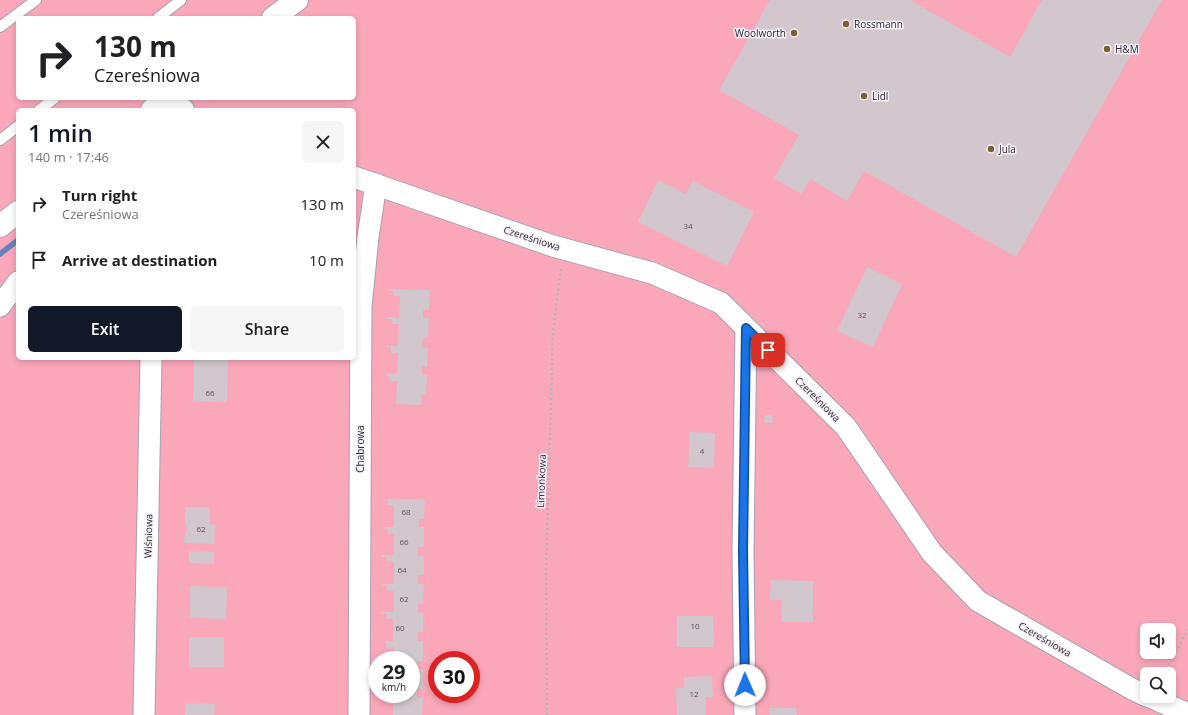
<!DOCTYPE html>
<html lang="en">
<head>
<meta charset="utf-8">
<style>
	body { margin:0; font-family:"Open Sans",sans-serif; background:#f6f6f6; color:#202124; height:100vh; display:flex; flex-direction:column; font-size:15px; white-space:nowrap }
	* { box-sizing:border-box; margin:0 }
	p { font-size:13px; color:#757577 }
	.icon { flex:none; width:22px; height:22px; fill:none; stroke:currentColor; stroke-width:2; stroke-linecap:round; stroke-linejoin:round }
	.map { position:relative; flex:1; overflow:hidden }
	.sheet { position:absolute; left:16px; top:108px; width:340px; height:252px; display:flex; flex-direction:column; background:#fff; border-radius:6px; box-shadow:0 2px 6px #0003 }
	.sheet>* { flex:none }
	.hud { position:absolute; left:16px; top:16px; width:340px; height:84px; border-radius:6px; box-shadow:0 2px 6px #0003; background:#fff; color:#202124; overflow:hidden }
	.tools { position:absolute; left:1140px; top:623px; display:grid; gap:8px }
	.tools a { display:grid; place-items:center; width:36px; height:36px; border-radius:6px; background:#fff; box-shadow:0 2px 6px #0003; font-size:20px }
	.speed { position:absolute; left:368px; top:651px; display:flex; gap:8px; font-size:20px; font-weight:700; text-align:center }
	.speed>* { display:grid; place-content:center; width:52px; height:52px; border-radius:50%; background:#fff; box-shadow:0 2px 6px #0003; line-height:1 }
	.speed small { font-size:10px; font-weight:400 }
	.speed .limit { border:6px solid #d22; background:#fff; color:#111 }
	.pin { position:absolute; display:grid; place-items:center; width:34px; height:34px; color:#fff; margin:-17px; border-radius:8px; box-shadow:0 2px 6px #0006 }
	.me { position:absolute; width:44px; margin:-22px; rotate:359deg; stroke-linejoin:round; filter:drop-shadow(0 0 3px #0008) }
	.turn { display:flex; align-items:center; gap:14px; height:84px; padding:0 12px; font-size:18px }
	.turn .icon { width:52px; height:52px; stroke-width:2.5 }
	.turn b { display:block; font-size:28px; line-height:34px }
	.round { display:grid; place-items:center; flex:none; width:42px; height:42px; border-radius:6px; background:#f6f6f6 }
	.summary { display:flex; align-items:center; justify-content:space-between; height:68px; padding:0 12px }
	h1 { font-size:24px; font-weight:600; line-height:30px; color:#111827 }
	.button { display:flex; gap:8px; margin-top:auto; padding:8px 12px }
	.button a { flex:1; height:46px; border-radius:6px; background:#111827; color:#fff; font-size:16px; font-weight:600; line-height:46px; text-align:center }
	.button a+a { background:#f6f6f6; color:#202124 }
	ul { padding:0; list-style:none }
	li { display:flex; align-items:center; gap:12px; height:56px; padding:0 12px }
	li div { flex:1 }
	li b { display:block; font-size:15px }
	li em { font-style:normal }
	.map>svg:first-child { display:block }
	.green { fill:#faa7b9; fill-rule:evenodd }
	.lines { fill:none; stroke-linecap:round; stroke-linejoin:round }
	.stream { stroke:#6284bb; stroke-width:5.5 }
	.building { fill:#d1c7cd }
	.service-casing { stroke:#a7a1ab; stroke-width:12 }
	.minor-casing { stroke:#a7a1ab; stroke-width:23 }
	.trunk-casing { stroke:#a7a1ab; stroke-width:24 }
	.path { stroke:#b7b2ba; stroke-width:2.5; stroke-dasharray:2 3; stroke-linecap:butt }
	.service { stroke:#fff; stroke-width:10 }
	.minor { stroke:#fff; stroke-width:21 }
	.trunk { stroke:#fff; stroke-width:22 }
	.route-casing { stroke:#114b97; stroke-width:10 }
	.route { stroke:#1a73e8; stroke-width:7 }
	.poi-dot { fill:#786231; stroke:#f6f0fa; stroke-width:1.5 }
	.labels { text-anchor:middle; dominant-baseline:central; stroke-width:3; stroke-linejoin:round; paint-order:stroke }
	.number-label { font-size:8px; fill:#575357 }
	.poi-label { font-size:10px; fill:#2e2c30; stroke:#f6f0fa; text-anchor:start }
	.street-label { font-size:10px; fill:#2e2c30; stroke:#f6f0fa }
</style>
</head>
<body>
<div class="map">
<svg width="1188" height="715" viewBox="0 0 1188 715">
	<rect width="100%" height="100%" fill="#f6f0fa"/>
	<path class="green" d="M0 0H1188V715H0ZM18 18H354V98H18ZM18 110H354V358H18ZM1147 630H1169V652H1147ZM377 660H411V694H377ZM437 660H471V694H437ZM1147 674H1169V696H1147Z"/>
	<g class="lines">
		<path class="stream" d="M0 254 18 240"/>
	</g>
	<g class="building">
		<path d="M770 0H910L1010 57 1042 0H1162L1016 257 864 171 847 201 810 179 801 194 774 178 799 135 719 90Z"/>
		<path d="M658 180 686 194 693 181 754 212 727 266 638 222Z"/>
		<path d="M867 267 902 284 873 347 837 331Z"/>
		<path d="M388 289 430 290 429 310H423V318H429L428 338H423L422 347 428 348 427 367 422 366V375H427L426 395H421V405L396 404 397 381H390V376H386L385 374H397L398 353H391V347H386L387 346H398L399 324H392V319H387V317L399 318 400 296H393V291L388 290Z"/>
		<path d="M194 358H228L227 402 193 401Z"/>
		<path d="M765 415H773L772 423H764Z"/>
		<path d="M690 432 715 433 714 468 688 467Z"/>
		<path d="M388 499H425L424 519H419V527H424V547H418V556H424V575H418V584H424L423 604H418V612L423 613V632H418V641H423V661H417V669H423V689H417V698H423L422 715H393V704H386V699H381V697L393 698V694H411V660H393V647L386 648V642H382V641H393V619H387V614H382V612H394V591H387V586L382 585V584H394V562H387V557H382V555H394V534H388L387 529H383V527H394V505H388Z"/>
		<path d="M185 507H210V524L215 525 214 544 184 543 185 531H187V525H185Z"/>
		<path d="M189 551 214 552V564L189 563Z"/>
		<path d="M771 580 813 581V622H781L782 600H770Z"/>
		<path d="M190 586 227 587 226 619 190 618Z"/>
		<path d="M677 616H713L714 647H677Z"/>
		<rect x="189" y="637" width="35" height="30"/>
		<path d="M712 676 713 697H706V715H677L676 688H684V677Z"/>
		<path d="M186 703 215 704 214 715H185Z"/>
		<path d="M769 708H796L797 715H770Z"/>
	</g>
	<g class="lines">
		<defs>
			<g id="service">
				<path d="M158 18 181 0"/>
				<path d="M0 27 36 0"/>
				<path d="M39 110 55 98"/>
				<path d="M0 140 18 126"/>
			</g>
			<g id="minor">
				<path d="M166 110 167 98 184 110"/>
				<path d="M354 177 553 246 652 273 721 303 846 427 932 553 978 601 1132 689 1147 696"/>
				<path d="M0 306 18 282"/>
				<path d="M1148 696 1188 714"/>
				<path d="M144 715 151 358"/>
				<path d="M359 715 361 307 368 237 376 184"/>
				<path d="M745 715 743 551 746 328"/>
			</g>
			<g id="trunk">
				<path d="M273 18 297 0"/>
				<path d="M152 110 167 98"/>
				<path d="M0 226 18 212"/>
			</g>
		</defs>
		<use href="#service" class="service-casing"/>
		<use href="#minor" class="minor-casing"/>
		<use href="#trunk" class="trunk-casing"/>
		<g class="path">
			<path d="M1163 674 1188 630"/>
			<path d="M547 715 546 571 553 333 561 268"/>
		</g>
		<use href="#service" class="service"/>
		<use href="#minor" class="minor"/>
		<use href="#trunk" class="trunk"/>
	</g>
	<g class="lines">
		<defs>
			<path id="route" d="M745 685 743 551 746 328 768 350"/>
		</defs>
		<use href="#route" class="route-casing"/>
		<use href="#route" class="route"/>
	</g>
	<g class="poi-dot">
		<circle cx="846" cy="24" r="4"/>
		<circle cx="794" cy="33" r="4"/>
		<circle cx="1107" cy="49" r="4"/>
		<circle cx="864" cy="96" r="4"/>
		<circle cx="991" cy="149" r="4"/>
	</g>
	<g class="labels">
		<g class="number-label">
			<text x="688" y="225">34</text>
			<text x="862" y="314">32</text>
			<text x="210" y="392">66</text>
			<text x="702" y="450">4</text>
			<text x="406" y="511">68</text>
			<text x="201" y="528">62</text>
			<text x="404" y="541">66</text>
			<text x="402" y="569">64</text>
			<text x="404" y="598">62</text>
			<text x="695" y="625">10</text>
			<text x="400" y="627">60</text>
			<text x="694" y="693">12</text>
		</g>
		<g class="poi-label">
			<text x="854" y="24">Rossmann</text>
			<text x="786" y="33" text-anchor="end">Woolworth</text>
			<text x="1115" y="49">H&amp;M</text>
			<text x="872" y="96">Lidl</text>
			<text x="999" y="149">Jula</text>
		</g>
		<g class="street-label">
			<text transform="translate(532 238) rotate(18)">Czereśniowa</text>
			<text transform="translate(818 399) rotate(45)">Czereśniowa</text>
			<text transform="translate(360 449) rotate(-90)">Chabrowa</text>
			<text transform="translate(541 481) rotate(-88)">Limonkowa</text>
			<text transform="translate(148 536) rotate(-89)">Wiśniowa</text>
			<text transform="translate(1045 639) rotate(30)">Czereśniowa</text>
		</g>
	</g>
</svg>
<div class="tools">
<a><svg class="icon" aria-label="sound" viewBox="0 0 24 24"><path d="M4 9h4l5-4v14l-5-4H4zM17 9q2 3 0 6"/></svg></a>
<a><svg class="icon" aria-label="search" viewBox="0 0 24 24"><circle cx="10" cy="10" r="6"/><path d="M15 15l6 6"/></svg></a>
</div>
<div class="speed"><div>29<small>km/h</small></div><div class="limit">30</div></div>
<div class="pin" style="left:768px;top:350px;background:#d93025"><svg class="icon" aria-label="arrive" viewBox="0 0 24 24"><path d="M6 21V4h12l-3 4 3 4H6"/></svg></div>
<svg class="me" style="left:745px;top:685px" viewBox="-20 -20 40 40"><circle r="19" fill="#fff"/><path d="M0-13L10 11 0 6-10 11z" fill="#1a73e8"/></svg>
<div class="hud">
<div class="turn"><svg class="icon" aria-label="right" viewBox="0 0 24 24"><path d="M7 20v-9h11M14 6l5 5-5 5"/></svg><div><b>130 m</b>Czereśniowa</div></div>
</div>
<section class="sheet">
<div class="summary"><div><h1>1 min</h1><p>140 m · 17:46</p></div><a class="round"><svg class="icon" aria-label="close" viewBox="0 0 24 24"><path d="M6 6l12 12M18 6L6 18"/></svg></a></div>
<ul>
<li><svg class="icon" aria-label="right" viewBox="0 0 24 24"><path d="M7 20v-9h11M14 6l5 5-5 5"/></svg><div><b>Turn right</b><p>Czereśniowa</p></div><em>130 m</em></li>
<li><svg class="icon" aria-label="arrive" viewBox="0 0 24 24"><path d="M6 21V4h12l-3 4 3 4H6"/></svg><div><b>Arrive at destination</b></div><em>10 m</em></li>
</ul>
<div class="button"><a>Exit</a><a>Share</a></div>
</section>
</div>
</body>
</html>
